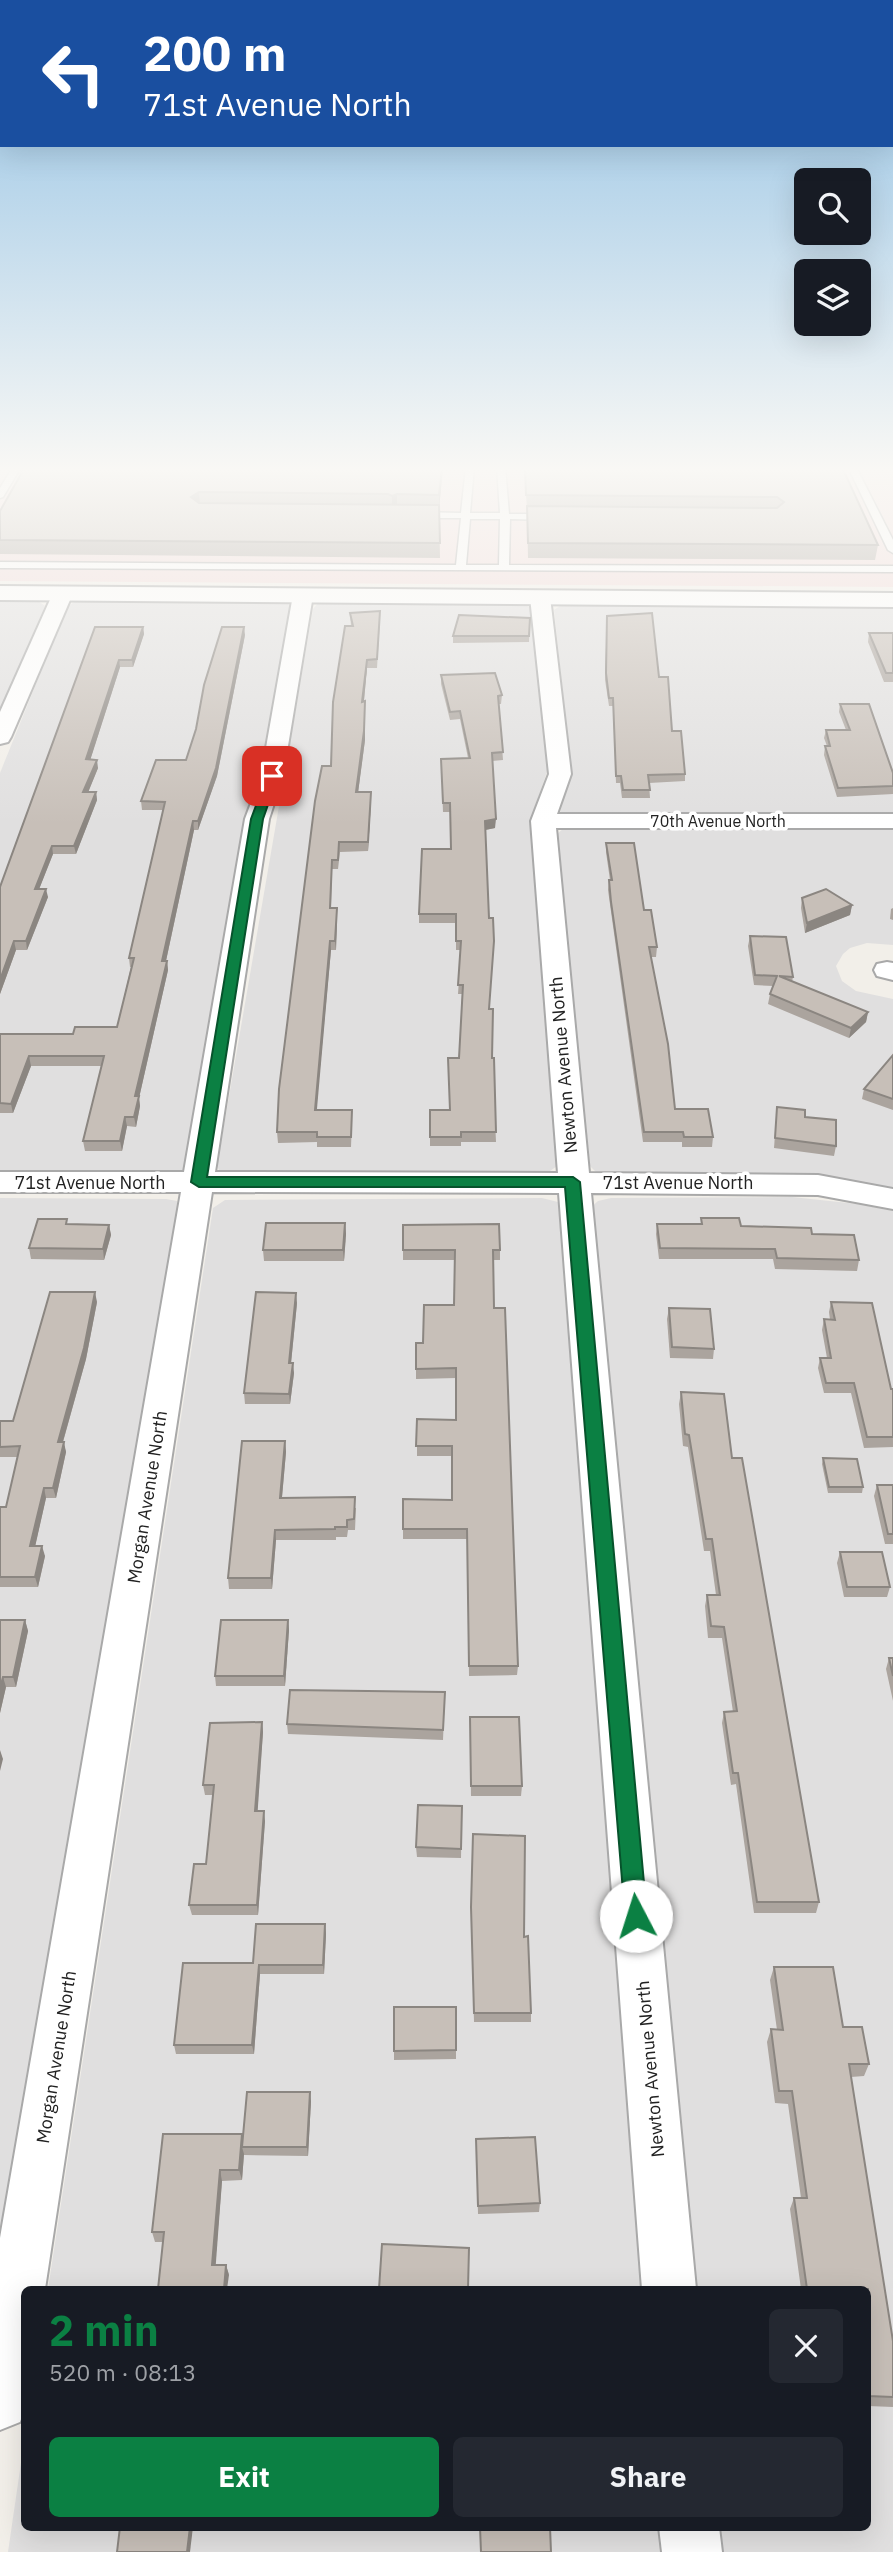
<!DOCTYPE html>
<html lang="en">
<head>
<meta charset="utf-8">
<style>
	body { margin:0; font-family:"IBM Plex Sans",sans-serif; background:#242831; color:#f1f3f6; height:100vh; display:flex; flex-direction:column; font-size:26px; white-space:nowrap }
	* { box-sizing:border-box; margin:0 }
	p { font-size:23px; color:#9ea1a6 }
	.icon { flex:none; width:38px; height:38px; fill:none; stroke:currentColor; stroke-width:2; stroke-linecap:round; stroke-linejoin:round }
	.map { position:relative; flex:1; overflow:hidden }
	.drawer { position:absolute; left:21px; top:2286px; width:850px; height:245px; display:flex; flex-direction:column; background:#171b24; border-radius:10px; box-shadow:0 7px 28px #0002 }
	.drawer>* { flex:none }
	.banner { position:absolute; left:0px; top:0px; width:894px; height:147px; box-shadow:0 7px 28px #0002; background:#1a4fa0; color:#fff; overflow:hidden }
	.tools { position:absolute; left:794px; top:168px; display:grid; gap:14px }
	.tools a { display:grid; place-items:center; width:77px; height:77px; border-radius:10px; background:#171b24; box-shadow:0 7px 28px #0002; font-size:35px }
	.pin { position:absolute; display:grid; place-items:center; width:60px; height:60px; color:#fff; margin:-30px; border-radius:14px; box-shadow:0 4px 10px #0006 }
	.me { position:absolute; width:77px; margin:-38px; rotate:355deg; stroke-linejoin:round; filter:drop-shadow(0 0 5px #0008) }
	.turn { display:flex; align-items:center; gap:24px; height:147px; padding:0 28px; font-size:32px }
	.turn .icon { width:91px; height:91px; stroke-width:2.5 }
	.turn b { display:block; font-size:49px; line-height:60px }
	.round { display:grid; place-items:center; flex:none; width:74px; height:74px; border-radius:10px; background:#242831 }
	.headline { display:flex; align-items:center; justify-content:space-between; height:119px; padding:0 28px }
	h1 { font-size:42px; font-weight:700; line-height:52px; color:#0b8043 }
	.action { display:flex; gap:14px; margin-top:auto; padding:14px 28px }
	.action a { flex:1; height:80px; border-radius:10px; background:#0b8043; color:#fff; font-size:28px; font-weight:700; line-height:80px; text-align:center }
	.action a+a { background:#242831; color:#f1f3f6 }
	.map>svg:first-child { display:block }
	.residential { fill:#e0dfdf }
	.commercial { fill:#f2dad9 }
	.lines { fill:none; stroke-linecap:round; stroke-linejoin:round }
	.service-casing { stroke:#a9a9a9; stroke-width:3 }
	.minor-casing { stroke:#a9a9a9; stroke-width:4 }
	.tertiary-casing { stroke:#a9a9a9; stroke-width:4 }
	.service { fill:#fff; fill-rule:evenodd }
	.minor { fill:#fff; fill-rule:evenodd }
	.tertiary { fill:#fff; fill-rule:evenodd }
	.wall { fill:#aba49e }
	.shaded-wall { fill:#8b8681 }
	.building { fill:#c7bfb8; stroke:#8b8681; stroke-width:2 }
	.route { fill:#0b8043; stroke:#07532c; stroke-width:2 }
	.labels { text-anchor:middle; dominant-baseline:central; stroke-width:7; stroke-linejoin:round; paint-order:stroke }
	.far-street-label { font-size:16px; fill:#222; stroke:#fff }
	.street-label { font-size:18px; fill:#222; stroke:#fff }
</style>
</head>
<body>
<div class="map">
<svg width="893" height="2552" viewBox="0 0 893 2552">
	<rect width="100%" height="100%" fill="#f2efe9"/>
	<g class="residential">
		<path d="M34 598 45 606 0 710V600Z"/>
		<path d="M77 600 283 601 291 606 188 1167 181 1173 0 1176V773L67 607Z"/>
		<path d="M330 600 523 604 533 609 548 769 535 807 532 829 557 1166 543 1176 220 1172 217 1166 313 609 318 603Z"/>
		<path d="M566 602 893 604V816L570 817 560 813 571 769 554 610Z"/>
		<path d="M563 829H893V945L867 943 850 948 843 954 836 966 842 981 856 991 893 999V1188L834 1179 609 1175 597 1173 590 1166 557 834Z"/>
		<path d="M792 1197 858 1204 893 1211V2552H723L721 2527H868V2289H697L589 1209 598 1201 611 1198Z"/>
		<path d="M0 1198 166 1199 177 1201 179 1210 0 2254Z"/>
		<path d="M542 1198 558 1202 642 2289H48L213 1208 225 1200Z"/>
		<path d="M24 2442V2527H661L662 2552H8Z"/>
	</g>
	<path class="commercial" d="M0 467H893V587L0 581Z"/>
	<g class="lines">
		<defs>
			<g id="service">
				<path d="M13 467H21L3 497 0 498V488Z"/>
				<path d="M466 467H474L470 513H500L497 467H505L509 514H548L553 517 548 520 510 519 509 565 893 566V572L0 568V562L456 565 461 518H418L413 515 418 512 461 513ZM470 519H500L499 565H466Z"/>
				<path d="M848 467H856L893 540V553L888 550Z"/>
			</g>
			<g id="minor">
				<path d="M63 587 73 593 11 737 8 742 0 744V712L53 593Z"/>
				<path d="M303 589 313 595 283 776 269 819 215 1172 558 1173 531 821 549 774 530 597 540 591 550 597 571 774 557 814H893V828H556L589 1173 818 1175 893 1189V1209L818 1195 591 1193 696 2289H642L559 1193 212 1192 45 2289H24V2411L20 2422 0 2430V2238L181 1192H0V1172H184L245 819 261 776 293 595Z"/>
				<path d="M887 962 893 963V980L877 976 874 970 877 964Z"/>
				<path d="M659 2527H719L722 2552H662Z"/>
			</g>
			<path id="tertiary" d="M0 586 893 593V607L0 600Z"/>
		</defs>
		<use href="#service" class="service-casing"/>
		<use href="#minor" class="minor-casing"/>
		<use href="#tertiary" class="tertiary-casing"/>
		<use href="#service" class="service"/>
		<use href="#minor" class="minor"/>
		<use href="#tertiary" class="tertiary"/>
	</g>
	<g class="wall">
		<path d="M443 467 439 509 440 558 0 554V511Z"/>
		<path d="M524 467H842L878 545 875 560 528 558 527 509Z"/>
		<path d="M350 613 380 619 377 668H367L364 701 365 740 358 792 371 801 368 851 340 852 338 869H332L331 908 337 917 336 950H331L316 1110 352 1120 351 1147H317V1142L278 1143 277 1132 351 626Z"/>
		<path d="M607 616 659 677 672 731 685 774V781L649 783 650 798H622L620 783H616L613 706H609L605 680Z"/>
		<path d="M530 618 529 642 453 643V636Z"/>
		<path d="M95 627H143L144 634 133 667H120L90 760 98 768 88 792H96L97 800 76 854H53L39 889 48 897 27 950H16L0 994V887Z"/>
		<path d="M869 633H893V682H884L868 642Z"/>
		<path d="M245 635 217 776 198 830H194L166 961H167L168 970 139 1098 140 1106 136 1127 127 1126 122 1151H85L83 1141 102 1066H31L13 1113H0V1034H73L117 1027 131 967H130L129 958 163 810H142L141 801 186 760Z"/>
		<path d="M441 675 502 695 501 704H499L503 760 492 761 495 828 485 830 490 1009 496 1142H461V1146H430V1110H450L459 1058 462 994H458L461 950H456V923H419V914L451 849 450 812H443L441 759 468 758 460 719 450 720 441 684Z"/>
		<path d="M840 704 893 773V794L837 797 824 755 825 746H827L824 738 826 730H846L839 712Z"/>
		<path d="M606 843 644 910 657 947 656 957H651L675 1109 713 1137 712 1147H682V1142H643L608 890 609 880H610L606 852Z"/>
		<path d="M802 898 852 905 850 915 805 933 801 908Z"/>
		<path d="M893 908V920L890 919 891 909Z"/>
		<path d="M750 936 793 977 792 982 868 1012 866 1022 849 1038 768 1004 770 994 773 986 754 985 748 946Z"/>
		<path d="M893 1055V1110L862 1099 864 1089Z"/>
		<path d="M777 1107 805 1117 836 1146 834 1156 774 1148Z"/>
		<path d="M701 1218 741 1226 812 1234 859 1260 857 1271 775 1269 773 1259H659L656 1234 657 1224H701Z"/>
		<path d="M345 1223 346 1234 344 1261H264L263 1250Z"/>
		<path d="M68 1224 109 1225 111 1235 104 1260 31 1259 29 1248Z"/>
		<path d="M403 1225 500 1250V1260H493L494 1308 518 1666 517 1675 469 1676 467 1539H403V1529L452 1500V1456H417V1419L456 1420V1378L416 1379V1343H423L454 1305 455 1260H403Z"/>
		<path d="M97 1302 86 1359 63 1442 66 1452 56 1498H46L35 1546 45 1556 38 1587H0V1507H6L18 1457H0V1421H13Z"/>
		<path d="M831 1302 891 1389H893V1447L864 1448 851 1393H824L818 1368 820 1358H827L822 1330 824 1319 830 1320 829 1312Z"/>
		<path d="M297 1303 291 1363 294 1373 290 1404H245L244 1393Z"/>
		<path d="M669 1308 714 1349 713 1359 670 1358 667 1319Z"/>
		<path d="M681 1392 732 1458 819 1902 816 1913H754L736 1784 731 1785 722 1723 724 1712H733L722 1638H708L705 1606 707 1595H716L710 1551H704L688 1447 683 1446 679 1404Z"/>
		<path d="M285 1441 286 1452 282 1497 356 1508 355 1530H348L347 1537H336V1540H276L272 1589H229L228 1578Z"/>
		<path d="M823 1458 863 1487 862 1493H828L822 1464Z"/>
		<path d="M877 1485H893V1544H885L874 1496Z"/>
		<path d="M840 1552 890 1587 887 1597H844L837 1563Z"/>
		<path d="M0 1620H25L28 1631 16 1687H6L0 1713Z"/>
		<path d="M288 1620 289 1630 285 1686H216L215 1676Z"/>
		<path d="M889 1658H893V1701L886 1669Z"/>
		<path d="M445 1692 443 1740 288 1734 287 1724Z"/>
		<path d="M470 1717 522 1786 521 1796H471Z"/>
		<path d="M262 1722 263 1732 257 1811 265 1821 258 1915H192L189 1905 206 1864 213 1795H205L203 1785Z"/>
		<path d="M462 1806 461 1858 417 1857 416 1847Z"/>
		<path d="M471 1917 524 1937 531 2013V2022H474Z"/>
		<path d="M325 1924 326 1934 324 1974H260L254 2054H176L174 2045 253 1963Z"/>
		<path d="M774 1967 843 2027 869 2064 864 2076 851 2077 893 2341V2407L868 2406V2289H801L790 2209 794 2198H801L788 2104 775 2103 767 2042 771 2029 777 2030 770 1980Z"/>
		<path d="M456 2007V2059L394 2060V2051Z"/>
		<path d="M311 2101 308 2156 244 2155V2154L242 2180 222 2181 215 2265H226L229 2275 163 2242H155L152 2232 243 2137Z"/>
		<path d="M476 2139 540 2203 539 2212 478 2214Z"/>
	</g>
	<g class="shaded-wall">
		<path d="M442 467H443L439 509V495Z"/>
		<path d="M199 492 200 506 191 497Z"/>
		<path d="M397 494V508L392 511V496Z"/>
		<path d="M143 627 144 634 133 667 132 660Z"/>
		<path d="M244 627 245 635 217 776 198 830V821Z"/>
		<path d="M119 660 120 667 88 767 86 759Z"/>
		<path d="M367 660V668L363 710 362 702Z"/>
		<path d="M365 701V740L357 801 356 792Z"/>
		<path d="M97 760 98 768 85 800 83 792Z"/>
		<path d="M96 792 97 800 76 854 74 846Z"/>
		<path d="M371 792V801L368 851V842Z"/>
		<path d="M496 819 495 828 485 830V821Z"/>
		<path d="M193 821 194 830 164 970 162 961Z"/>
		<path d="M52 846 53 854 36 897 35 889Z"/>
		<path d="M46 889 48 897 27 950 26 941Z"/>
		<path d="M852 905 850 915 805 933 807 923Z"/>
		<path d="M337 908V917L336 950 335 941Z"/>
		<path d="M14 941 16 950 0 994V980Z"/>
		<path d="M330 941 331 950 316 1120 315 1110Z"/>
		<path d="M167 961 168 970 139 1098 140 1106 136 1127 134 1117 135 1096Z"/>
		<path d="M868 1012 866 1022 849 1038 851 1028Z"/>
		<path d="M29 1056 31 1066 13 1113 11 1104Z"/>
		<path d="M125 1117 127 1126 122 1151 120 1141Z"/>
		<path d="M345 1223 346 1234 344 1261 343 1250Z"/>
		<path d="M109 1225 111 1235 104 1260 103 1249Z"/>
		<path d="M95 1292 97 1302 86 1359 60 1452 58 1442Z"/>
		<path d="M296 1293 297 1303 290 1373 289 1363Z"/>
		<path d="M293 1363 294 1373 290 1404 289 1394Z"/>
		<path d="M285 1441 286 1452 281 1508 280 1498Z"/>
		<path d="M64 1442 66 1452 56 1498 53 1488Z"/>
		<path d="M44 1488 46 1498 33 1556 30 1546Z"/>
		<path d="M275 1530 276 1540 272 1589 271 1578Z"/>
		<path d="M42 1546 45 1556 38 1587 35 1577Z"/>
		<path d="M25 1620 28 1631 16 1687 13 1677Z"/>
		<path d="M288 1620 289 1630 285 1686 284 1676Z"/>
		<path d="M3 1677 6 1687 0 1713V1688Z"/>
		<path d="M262 1722 263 1732 257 1821 255 1811Z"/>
		<path d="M0 1750 3 1759 0 1771Z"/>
		<path d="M264 1811 265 1821 258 1915 257 1905Z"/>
		<path d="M325 1924 326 1934 324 1974 323 1965Z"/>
		<path d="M259 1965 260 1974 254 2054 252 2045Z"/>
		<path d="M310 2092 311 2101 308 2156 307 2147Z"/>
		<path d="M242 2134V2147L244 2154 242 2180 239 2170Z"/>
		<path d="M220 2170 222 2181 215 2275 212 2265Z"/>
		<path d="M226 2265 229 2275 227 2289H224Z"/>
		<path d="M190 2527H193L190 2552H187Z"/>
	</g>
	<g class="building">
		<path d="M25 467H442L439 495 397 494 392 496 388 494 199 492 191 497 199 503 439 505 440 543 0 540V511Z"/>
		<path d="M525 467H842L878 545 528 543 527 506 777 508 784 502 777 497 526 495Z"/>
		<path d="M380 611 377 659 367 660 362 702 365 701 364 731 356 792H371L368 842H339L338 860H332L330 908H337L335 941H330L315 1110H352L351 1137H317V1132H277L279 1089 315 801 322 766H331L333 702 345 626H353L350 613Z"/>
		<path d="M652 613 659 677H668L672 731H681L685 774 648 775 650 790H623L621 776H616L613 698H609L606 673 607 616Z"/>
		<path d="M459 615 530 618 529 636H453Z"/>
		<path d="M95 627H143L132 660H119L86 759 97 760 83 792H96L74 846H52L35 889H46L26 941H14L0 980V887Z"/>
		<path d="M222 627H244L216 768 198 821H193L162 961H167L135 1096H139L134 1117H125L120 1141H83L104 1056H29L11 1104 0 1103V1034H73L75 1027H117L134 958H129L165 802 141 801 156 760H186L196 729 204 685Z"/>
		<path d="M869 633H893V673H886Z"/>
		<path d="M495 673 502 695 498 696 503 752 492 753 496 819 485 821 489 918H493L494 941 489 1009H493L492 1058H494L496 1132H461V1137H430V1110H450L448 1058H459L463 985H458L461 941H456V914H419L422 849H451L450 803H443L441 759 470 758 460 711 450 712 441 675Z"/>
		<path d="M840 704H869L893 773V786L838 788 825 746H830L826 730H850Z"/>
		<path d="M606 843H634L644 910H651L657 947H649L668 1044 675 1109H708L713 1137H684L683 1132H644L611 902 609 880H612Z"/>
		<path d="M826 889 852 905 807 923 802 898Z"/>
		<path d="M750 936 786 937 793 977 779 976 868 1012 851 1028 770 994 777 976 755 975Z"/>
		<path d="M893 1055V1099L864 1089Z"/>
		<path d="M777 1107 805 1110V1117L836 1120V1146L775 1138Z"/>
		<path d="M701 1218H739L741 1226 811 1228 812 1234 854 1235 859 1260 777 1258 775 1249 660 1248 657 1224H702Z"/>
		<path d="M38 1219H67L66 1224 109 1225 103 1249 29 1248Z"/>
		<path d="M266 1223H345L343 1250H263Z"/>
		<path d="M499 1224 500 1250H493L494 1308H505L518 1666H469L467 1529H403V1499L452 1500V1446H416L417 1419 456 1420V1368L416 1369V1343H423L424 1305H454L455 1250H403V1225Z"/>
		<path d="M50 1292H95L84 1348 58 1442H64L53 1488H44L30 1546H42L35 1577H0V1507H6L20 1446 0 1447V1421H13Z"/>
		<path d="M256 1292 296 1293 289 1363H293L289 1394 244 1393Z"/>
		<path d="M831 1302 872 1303 891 1389H893V1437H867L854 1383H826L820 1358H831L824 1319 835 1320Z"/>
		<path d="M669 1308 710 1309 714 1349 672 1347Z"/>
		<path d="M681 1392 724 1394 732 1458H742L819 1902H757L738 1773H733L724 1712 737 1711 724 1627 711 1626 707 1595H720L712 1539H706L689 1435 685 1434Z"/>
		<path d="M242 1441H285L280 1498 355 1497 354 1519 347 1520V1527H335V1529L275 1530 271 1578H228Z"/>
		<path d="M823 1458 857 1459 863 1487H829Z"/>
		<path d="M877 1485H893V1534H888Z"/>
		<path d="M840 1552H882L890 1587H847Z"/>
		<path d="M0 1620H25L13 1677H3L0 1688Z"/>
		<path d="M221 1620H288L284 1676H215Z"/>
		<path d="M889 1658H893V1676Z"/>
		<path d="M290 1690 445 1692 443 1730 287 1724Z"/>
		<path d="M470 1717H519L522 1786H471Z"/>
		<path d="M262 1722 255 1811H264L257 1905H189L194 1864H206L214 1785H203L210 1723Z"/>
		<path d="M418 1805 462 1806 461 1849 416 1847Z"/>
		<path d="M473 1834 525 1836 524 1937 528 1936 531 2013H474L471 1907Z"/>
		<path d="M256 1924H325L323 1965H259L252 2045H174L183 1963H253Z"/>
		<path d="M774 1967H833L843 2027H862L869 2064H849L893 2341V2397L868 2396V2289H807L794 2198H807L792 2091H779L771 2029 783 2030Z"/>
		<path d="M394 2007H456V2050L394 2051Z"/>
		<path d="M247 2092H310L307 2147H242Z"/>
		<path d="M163 2134H242L239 2170H220L212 2265H226L224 2289H158L164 2232H152Z"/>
		<path d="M535 2137 540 2203 478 2206 476 2139Z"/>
		<path d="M382 2244 469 2248 468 2289H512H379Z"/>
		<path d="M120 2527H190L187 2552H117Z"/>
		<path d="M480 2527H550L551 2552H481Z"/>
	</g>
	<linearGradient id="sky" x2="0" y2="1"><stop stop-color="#8fc0e4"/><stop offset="0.57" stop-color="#f9f8f5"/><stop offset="1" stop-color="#f9f8f5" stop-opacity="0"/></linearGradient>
	<rect width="893" height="824" fill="url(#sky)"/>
	<path class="route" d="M272 773 278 776 263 819 207 1177H573L580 1182 647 1916 644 1924 636 1927 628 1924 625 1916 565 1187H199L191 1182 251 819 267 776Z"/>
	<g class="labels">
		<g class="far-street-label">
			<text x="718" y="821">70th Avenue North</text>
		</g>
		<g class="street-label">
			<text transform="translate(563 1065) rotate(-95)">Newton Avenue North</text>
			<text x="90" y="1182">71st Avenue North</text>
			<text x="678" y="1182">71st Avenue North</text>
			<text transform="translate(147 1497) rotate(-81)">Morgan Avenue North</text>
			<text transform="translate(56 2057) rotate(-81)">Morgan Avenue North</text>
			<text transform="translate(650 2069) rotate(-95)">Newton Avenue North</text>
		</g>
	</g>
</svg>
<div class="tools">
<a><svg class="icon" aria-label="search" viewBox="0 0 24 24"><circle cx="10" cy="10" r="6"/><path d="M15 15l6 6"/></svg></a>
<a><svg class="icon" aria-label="layers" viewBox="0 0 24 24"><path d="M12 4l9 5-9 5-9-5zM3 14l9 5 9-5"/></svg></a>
</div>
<div class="pin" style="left:272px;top:776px;background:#d93025"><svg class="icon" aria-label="arrive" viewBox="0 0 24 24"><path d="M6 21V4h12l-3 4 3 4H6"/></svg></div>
<svg class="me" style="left:636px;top:1916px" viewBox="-20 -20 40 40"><circle r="19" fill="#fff"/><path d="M0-13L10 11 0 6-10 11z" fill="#0b8043"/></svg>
<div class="banner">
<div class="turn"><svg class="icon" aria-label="left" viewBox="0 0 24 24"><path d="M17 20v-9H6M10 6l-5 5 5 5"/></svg><div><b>200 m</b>71st Avenue North</div></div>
</div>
<section class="drawer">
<div class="headline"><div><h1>2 min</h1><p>520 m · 08:13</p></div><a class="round"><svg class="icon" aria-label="close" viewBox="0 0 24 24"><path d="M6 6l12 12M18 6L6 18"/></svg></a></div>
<div class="action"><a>Exit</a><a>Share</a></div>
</section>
</div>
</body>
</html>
